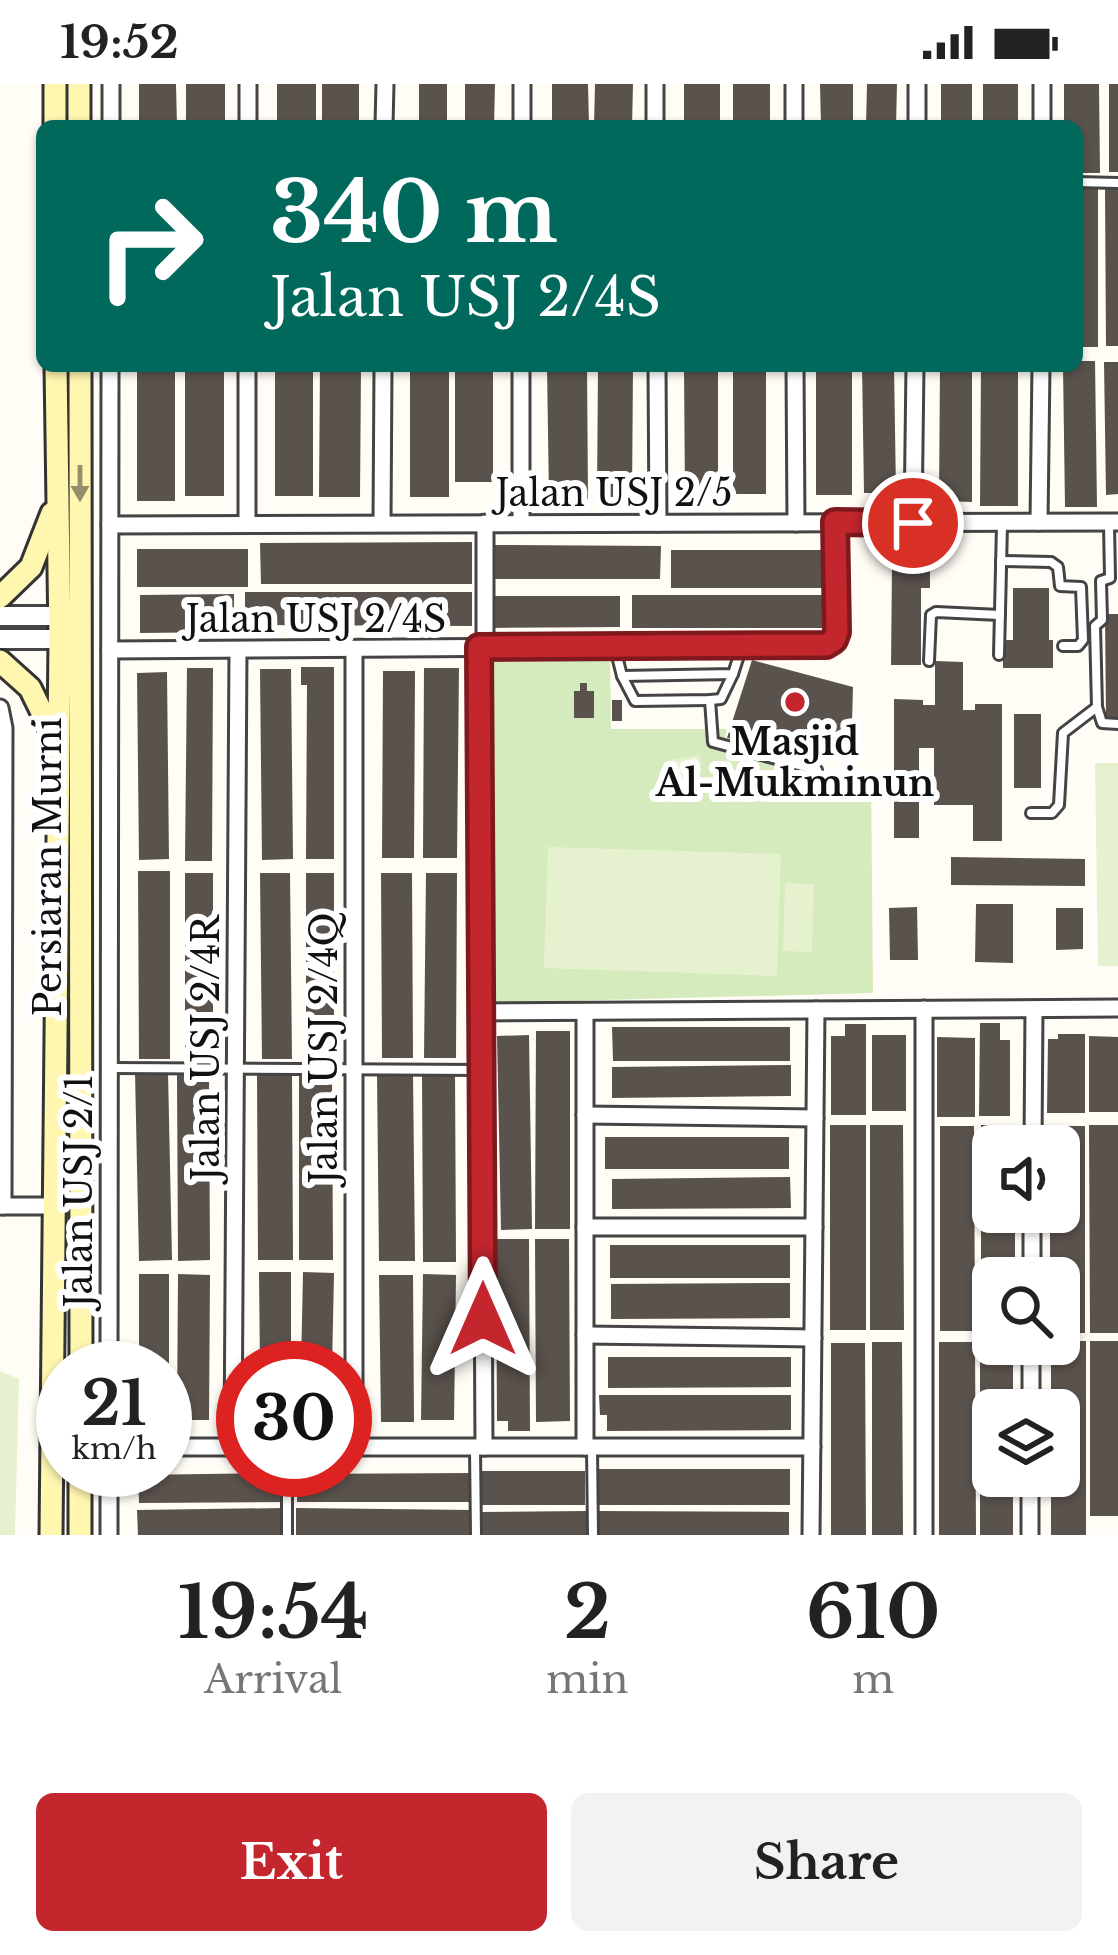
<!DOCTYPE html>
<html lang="en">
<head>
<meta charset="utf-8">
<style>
	body { margin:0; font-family:"Libre Baskerville",serif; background:#f2f2f2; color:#222; height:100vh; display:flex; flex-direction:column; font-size:45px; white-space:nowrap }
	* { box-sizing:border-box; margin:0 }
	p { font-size:39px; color:#767676 }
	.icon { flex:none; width:66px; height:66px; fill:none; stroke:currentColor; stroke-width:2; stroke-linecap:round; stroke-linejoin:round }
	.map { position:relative; height:1451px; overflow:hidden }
	.details { display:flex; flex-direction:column; background:#fff; flex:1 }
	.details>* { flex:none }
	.top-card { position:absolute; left:36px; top:36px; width:1047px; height:252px; border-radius:18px; box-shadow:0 3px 9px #0004; background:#00695c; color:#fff; overflow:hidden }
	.buttons { position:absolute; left:972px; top:1041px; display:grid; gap:24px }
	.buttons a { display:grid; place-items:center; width:108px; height:108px; border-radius:18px; background:#fff; box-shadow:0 3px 9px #0004; font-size:60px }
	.speed { position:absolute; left:36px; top:1257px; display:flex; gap:24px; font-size:60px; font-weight:700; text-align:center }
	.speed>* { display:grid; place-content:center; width:156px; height:156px; border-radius:50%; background:#fff; box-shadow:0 3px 9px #0004; line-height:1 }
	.speed small { font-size:30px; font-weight:400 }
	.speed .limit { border:18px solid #d22; background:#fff; color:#111 }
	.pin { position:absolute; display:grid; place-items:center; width:102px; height:102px; color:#fff; margin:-51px; border:6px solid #fff; border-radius:50%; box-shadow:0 3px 12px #0007 }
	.me { position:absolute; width:132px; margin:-66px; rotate:0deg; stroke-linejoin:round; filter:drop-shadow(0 0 9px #0008) }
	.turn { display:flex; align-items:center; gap:42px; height:252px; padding:0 36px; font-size:54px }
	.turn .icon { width:156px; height:156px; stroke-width:2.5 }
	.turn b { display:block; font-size:84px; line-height:102px }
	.eta { display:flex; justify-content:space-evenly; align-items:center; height:204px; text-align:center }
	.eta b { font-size:72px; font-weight:800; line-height:84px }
	.action { display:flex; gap:24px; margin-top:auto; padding:24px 36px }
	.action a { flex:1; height:138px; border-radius:18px; background:#c4262e; color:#fff; font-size:48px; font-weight:800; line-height:138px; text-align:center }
	.action a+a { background:#f2f2f2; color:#222 }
	.status { display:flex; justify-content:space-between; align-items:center; height:84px; padding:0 60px; background:#fff; direction:ltr }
	.status svg { height:33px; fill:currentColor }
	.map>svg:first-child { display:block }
	.green { fill:#d5ebbd }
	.pitch { fill:#e6f2cf }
	.building { fill:#5a524d }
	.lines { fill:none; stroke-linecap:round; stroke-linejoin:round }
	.service-casing { stroke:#444; stroke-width:14 }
	.minor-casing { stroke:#444; stroke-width:21 }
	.tertiary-casing { stroke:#444; stroke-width:24 }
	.secondary-casing { stroke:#333; stroke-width:27 }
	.service { stroke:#fff; stroke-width:8 }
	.minor { stroke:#fff; stroke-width:15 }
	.tertiary { stroke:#fff; stroke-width:18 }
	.secondary { stroke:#fff6b0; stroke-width:21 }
	.oneway { fill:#948f68 }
	.route-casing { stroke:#7f191e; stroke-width:30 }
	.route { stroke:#c4262e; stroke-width:21 }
	.poi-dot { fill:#c4262e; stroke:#fff; stroke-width:4.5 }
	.labels { text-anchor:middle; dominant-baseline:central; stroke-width:12; stroke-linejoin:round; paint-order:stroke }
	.street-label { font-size:36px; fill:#111; stroke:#fff }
	.poi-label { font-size:36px; font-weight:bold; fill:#111; stroke:#fff }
</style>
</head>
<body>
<div class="status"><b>19:52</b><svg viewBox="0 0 49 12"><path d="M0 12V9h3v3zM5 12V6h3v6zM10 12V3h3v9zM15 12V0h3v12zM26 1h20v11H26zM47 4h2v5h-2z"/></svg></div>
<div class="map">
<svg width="1118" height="1451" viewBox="0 0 1118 1451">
	<rect width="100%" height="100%" fill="#fffdf5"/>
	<path class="green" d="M610 568 611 645H727L725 655 827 688H871L873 909 491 919 487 569Z"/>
	<g class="pitch">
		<path d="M699 671 702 688 670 694 667 677Z"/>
		<path d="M1095 679H1118V882H1098Z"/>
		<path d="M691 695 695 713 665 719 662 701Z"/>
		<path d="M548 763 781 770 777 892 544 884Z"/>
		<path d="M785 799 814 800 812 868 783 867Z"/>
		<path d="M0 1287 19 1295 15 1451H0Z"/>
	</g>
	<g class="building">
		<path d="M139 0H176L177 42H139Z"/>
		<rect x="186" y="0" width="39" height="42"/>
		<rect x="277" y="0" width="39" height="42"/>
		<rect x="322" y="0" width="37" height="42"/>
		<rect x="419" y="0" width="28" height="42"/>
		<path d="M465 0H495L494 42H465Z"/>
		<path d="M552 0H588L589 42H552Z"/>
		<path d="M595 0H633L632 42H594Z"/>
		<rect x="684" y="0" width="36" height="42"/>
		<rect x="733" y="0" width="37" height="42"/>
		<path d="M820 0H853V42H821Z"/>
		<path d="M867 0H897L896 42H866Z"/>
		<rect x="941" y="0" width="31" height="42"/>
		<rect x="983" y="0" width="35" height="42"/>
		<path d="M1064 0H1099L1100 89H1077V42H1064Z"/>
		<rect x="1109" y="0" width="9" height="88"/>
		<path d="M1098 104V263H1077V105Z"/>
		<path d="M1105 104H1118V262H1106Z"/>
		<path d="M1077 277H1095L1097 423H1065L1063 282H1077Z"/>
		<path d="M1104 278H1118V410L1106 411Z"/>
		<rect x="137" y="282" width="38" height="135"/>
		<rect x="185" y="282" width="39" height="130"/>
		<rect x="275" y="282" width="38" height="130"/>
		<path d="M320 282H361L360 413H319Z"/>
		<rect x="410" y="282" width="39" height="131"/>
		<rect x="455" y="282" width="38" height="116"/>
		<path d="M547 282H587L588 415H549Z"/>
		<path d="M598 282H633L632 413H597Z"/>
		<path d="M684 282H718V415H685Z"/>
		<rect x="733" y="282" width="33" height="128"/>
		<rect x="816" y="282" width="36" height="129"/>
		<path d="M862 282H894L896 409H864Z"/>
		<path d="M940 282H972V418L939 417Z"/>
		<path d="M981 282H1018V422H980Z"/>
		<path d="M472 458V500H261L260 459Z"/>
		<path d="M489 461 661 462 660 495H489Z"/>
		<rect x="137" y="465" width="111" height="38"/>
		<rect x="671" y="466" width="155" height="38"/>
		<path d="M892 482 930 483V504H921V581H891Z"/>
		<path d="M1013 504H1049V556H1053V584H1003V556H1013Z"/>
		<path d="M245 508H472V542L245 541Z"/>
		<path d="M234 510V548L140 549V511Z"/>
		<path d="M632 511H832V529H824V544H632Z"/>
		<path d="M487 512H620V543L487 544Z"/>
		<path d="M1105 530H1118V633H1106Z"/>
		<path d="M752 576 853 603 851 675 805 674 806 666 727 654Z"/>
		<path d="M935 577 963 578V626H975V620H1002V757H973V721H934V664H919V754H894V615L923 616V621H935Z"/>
		<path d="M301 583H334V775H306L307 601H301Z"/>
		<path d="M187 584H213L212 777H185Z"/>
		<path d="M424 584H459L457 774H423Z"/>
		<path d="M260 585H291L293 775 262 776Z"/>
		<path d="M383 587H415L414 774H382Z"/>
		<path d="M167 588 169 775 139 776 137 589Z"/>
		<path d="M580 599H587V607H594V634H574V607H580Z"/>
		<rect x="612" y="616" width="10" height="21"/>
		<rect x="1014" y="630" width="27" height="74"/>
		<path d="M951 773 1085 775V802L951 801Z"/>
		<path d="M138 787H170V975H139Z"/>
		<rect x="185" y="789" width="28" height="186"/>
		<path d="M260 789H290L292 975H262Z"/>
		<rect x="306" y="789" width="28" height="184"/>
		<path d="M381 789H412L413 974H382Z"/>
		<path d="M426 789H457L456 974H424Z"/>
		<path d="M976 820H1013V879L975 878Z"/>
		<path d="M917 823 918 876H890L889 824Z"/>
		<path d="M1056 824H1083V865L1056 866Z"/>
		<path d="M980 939H1000V956H1010V1032H979Z"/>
		<path d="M845 940H866V1031H831V952H845Z"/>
		<path d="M612 943H790V977H613Z"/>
		<path d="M536 947H570V1145H535Z"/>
		<path d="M1058 950H1085V1029H1047L1048 955H1058Z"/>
		<path d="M529 951 532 1145 501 1146 497 952Z"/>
		<rect x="872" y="951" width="34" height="76"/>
		<path d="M1089 952 1118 953V1028H1089Z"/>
		<path d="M937 953 975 954V1033H937Z"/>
		<path d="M791 981V1012L612 1014V983Z"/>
		<path d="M135 988H168L172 1176 139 1177Z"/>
		<path d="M413 989 415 1177H379L377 990Z"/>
		<path d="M455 989 456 1178H423L422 990Z"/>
		<path d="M209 990 210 1176 178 1177 177 991Z"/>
		<path d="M257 990H292L293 1176H258Z"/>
		<path d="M299 991H332L333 1176H299Z"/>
		<rect x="830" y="1041" width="36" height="205"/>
		<path d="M870 1041H903L904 1246H870Z"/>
		<path d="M981 1041H1015V1062H993V1128H1015V1194H993V1246H981Z"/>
		<path d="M1089 1041H1118V1249H1090Z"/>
		<path d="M940 1042H974L975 1247H940Z"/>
		<path d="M1050 1042H1085V1249H1059V1194H1050V1128H1059V1062H1050Z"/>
		<rect x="605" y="1053" width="184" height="32"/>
		<path d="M790 1093 791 1124 612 1125V1095Z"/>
		<path d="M496 1155H529L530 1347H508V1337H497Z"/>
		<path d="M535 1155H569L570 1337 536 1338Z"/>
		<rect x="610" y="1161" width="180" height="33"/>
		<path d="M259 1188H291V1284H260Z"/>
		<path d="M303 1188 334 1189 332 1284H301Z"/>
		<rect x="139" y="1190" width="30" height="94"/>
		<path d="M178 1190 210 1191 209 1336H177Z"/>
		<path d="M423 1190 456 1191 454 1336H421Z"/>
		<path d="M379 1191H413L414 1338H381Z"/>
		<path d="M775 1199H790V1234L611 1235V1200Z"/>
		<path d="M1059 1257H1086V1451H1051V1392H1059V1326H1051V1260H1059Z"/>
		<rect x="1090" y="1257" width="28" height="175"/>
		<path d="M872 1258H902L903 1451H872Z"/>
		<path d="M939 1258H975L976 1451H939Z"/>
		<path d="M980 1258 1013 1260V1326H993V1392H1013V1451H980Z"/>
		<path d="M831 1259H865L866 1451H831Z"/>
		<path d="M608 1273H791V1303L608 1304Z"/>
		<path d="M599 1311H791V1346L607 1347V1331H600Z"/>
		<rect x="597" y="1385" width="193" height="36"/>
		<rect x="482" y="1387" width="103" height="34"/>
		<path d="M283 1389V1418L139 1419 138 1391Z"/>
		<path d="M472 1389V1418H297V1390Z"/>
		<path d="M283 1424V1451H138L137 1426Z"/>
		<path d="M296 1424 472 1426V1451H296Z"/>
		<path d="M586 1427V1451H482V1428Z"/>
		<path d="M596 1427 789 1428V1451H596Z"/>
	</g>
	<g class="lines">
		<defs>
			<g id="service">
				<path d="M1077 98 1118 99"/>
				<path d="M1001 477 1051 478 1058 483 1060 502 1081 503 1083 556 1078 562H1063"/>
				<path d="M615 564 622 592 733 590 742 562"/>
				<path d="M999 571 1002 440"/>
				<path d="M929 577 931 531 936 528 1000 531"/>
				<path d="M622 592 635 617 710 616 721 615 733 590"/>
				<path d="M710 616 713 658 817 686"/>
				<path d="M1097 623 1095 542 1102 536 1101 497 1110 494 1109 440"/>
				<path d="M1031 729H1052L1059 721 1063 649 1097 623 1102 639 1118 640"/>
				<path d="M111 984 480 986"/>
				<path d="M592 1364 593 1451"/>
				<path d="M475 1365 476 1451"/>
				<path d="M287 1386V1451"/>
			</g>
			<g id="minor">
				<path d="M655 0V42"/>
				<path d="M794 0V42"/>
				<path d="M111 42V0"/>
				<path d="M248 42V0"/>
				<path d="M384 42 385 0"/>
				<path d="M522 42V0"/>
				<path d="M917 42V0"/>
				<path d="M1042 42V0"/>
				<path d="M657 282 658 439"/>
				<path d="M795 282 796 439"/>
				<path d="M1039 438 1041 282"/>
				<path d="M382 439 383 282"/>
				<path d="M485 439V564"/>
				<path d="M521 439V282"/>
				<path d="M913 439 915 282"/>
				<path d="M247 440V282"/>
				<path d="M110 441 1118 438"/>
				<path d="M480 564 484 1363"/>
				<path d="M354 565V1363"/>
				<path d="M110 566 826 561 837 548 835 438"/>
				<path d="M0 624 4 644 3 1122"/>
				<path d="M481 928 1118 924"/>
				<path d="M585 928V1363"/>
				<path d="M585 1031 815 1034"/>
				<path d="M1033 1062 1034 925"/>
				<path d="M0 1122H52"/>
				<path d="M585 1143H814"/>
				<path d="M1032 1194V1128"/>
				<path d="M585 1251 813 1254"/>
				<path d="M109 1284 110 282"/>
				<path d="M1031 1326V1260"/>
				<path d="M165 1363H240"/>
				<path d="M233 1363 238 566"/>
				<path d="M347 1363H812"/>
				<path d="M109 1386V1451"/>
				<path d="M811 1451 816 926"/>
				<path d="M924 1451V925"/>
				<path d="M1030 1451V1392"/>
			</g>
			<g id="tertiary">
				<path d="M0 532H70"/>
				<path d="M0 555H70"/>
			</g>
			<g id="secondary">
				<path d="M55 0V42"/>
				<path d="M79 42V0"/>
				<path d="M80 282 81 1284"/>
				<path d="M0 513 31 483 52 429"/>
				<path d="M0 577 30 604 56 657"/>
				<path d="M51 1451 60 555 56 282"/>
				<path d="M80 1451V1386"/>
			</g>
		</defs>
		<use href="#service" class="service-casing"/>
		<use href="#minor" class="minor-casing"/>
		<use href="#tertiary" class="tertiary-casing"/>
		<use href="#secondary" class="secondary-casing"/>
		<use href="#service" class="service"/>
		<use href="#minor" class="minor"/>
		<use href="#tertiary" class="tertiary"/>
		<use href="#secondary" class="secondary"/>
	</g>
	<defs><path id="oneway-solid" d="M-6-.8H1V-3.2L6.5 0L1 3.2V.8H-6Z" transform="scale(3)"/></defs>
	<use class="oneway" href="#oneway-solid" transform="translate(80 399) rotate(90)"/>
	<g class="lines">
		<defs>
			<path id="route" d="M483 1235 479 563 826 561 834 556 837 548 835 438 913 439"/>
		</defs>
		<use href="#route" class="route-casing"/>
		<use href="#route" class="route"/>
	</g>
	<circle class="poi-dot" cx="795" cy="618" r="12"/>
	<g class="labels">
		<g class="street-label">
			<text x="614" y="409">Jalan USJ 2/5</text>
			<text x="316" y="535">Jalan USJ 2/4S</text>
			<text transform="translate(48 783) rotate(-90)">Persiaran Murni</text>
			<text transform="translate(206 964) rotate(-90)">Jalan USJ 2/4R</text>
			<text transform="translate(324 964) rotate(-90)">Jalan USJ 2/4Q</text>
			<text transform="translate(79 1107) rotate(-90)">Jalan USJ 2/1</text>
		</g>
		<g class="poi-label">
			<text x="795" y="658">Masjid<tspan x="795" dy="41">Al-Mukminun</tspan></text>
		</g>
	</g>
</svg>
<div class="buttons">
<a><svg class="icon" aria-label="sound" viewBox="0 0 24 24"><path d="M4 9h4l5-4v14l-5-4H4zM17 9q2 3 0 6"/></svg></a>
<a><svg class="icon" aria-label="search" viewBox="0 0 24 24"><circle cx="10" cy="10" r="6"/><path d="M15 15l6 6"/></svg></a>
<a><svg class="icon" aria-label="layers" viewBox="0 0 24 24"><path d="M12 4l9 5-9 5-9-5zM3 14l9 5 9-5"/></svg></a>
</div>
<div class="speed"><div>21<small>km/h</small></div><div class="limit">30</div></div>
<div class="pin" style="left:913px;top:439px;background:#d93025"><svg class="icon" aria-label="arrive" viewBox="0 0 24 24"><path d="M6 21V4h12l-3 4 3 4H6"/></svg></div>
<svg class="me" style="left:483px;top:1235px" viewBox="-20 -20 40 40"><path d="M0-17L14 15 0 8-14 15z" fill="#c4262e" stroke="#fff" stroke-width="4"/></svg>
<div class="top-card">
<div class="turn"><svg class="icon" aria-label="right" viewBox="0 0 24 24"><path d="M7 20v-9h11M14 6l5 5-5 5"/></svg><div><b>340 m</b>Jalan USJ 2/4S</div></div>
</div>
</div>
<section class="details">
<div class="eta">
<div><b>19:54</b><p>Arrival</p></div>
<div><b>2</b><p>min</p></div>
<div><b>610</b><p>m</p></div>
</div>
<div class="action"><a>Exit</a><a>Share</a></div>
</section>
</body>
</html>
